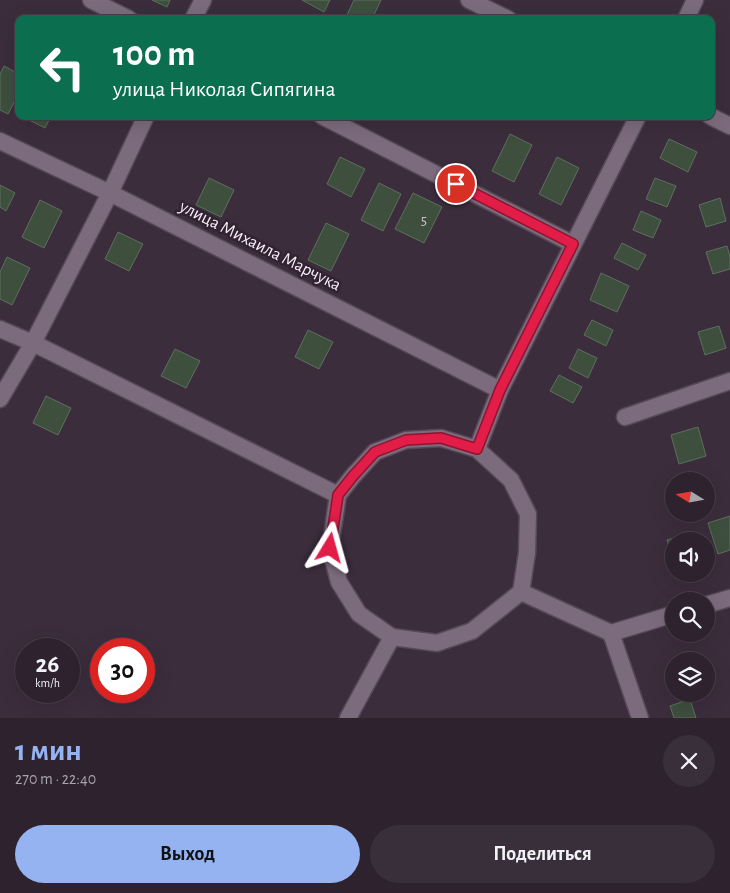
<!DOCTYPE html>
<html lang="ru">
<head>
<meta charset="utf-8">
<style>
	body { margin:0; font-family:"Alegreya Sans",sans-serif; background:#392f3a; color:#f1f3f6; height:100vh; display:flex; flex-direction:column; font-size:19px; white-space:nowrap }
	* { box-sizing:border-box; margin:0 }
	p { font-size:16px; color:#a7a4aa }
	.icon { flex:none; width:28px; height:28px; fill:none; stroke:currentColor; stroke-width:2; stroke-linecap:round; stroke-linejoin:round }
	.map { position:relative; height:718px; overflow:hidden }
	.sheet { display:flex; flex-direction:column; background:#2d222e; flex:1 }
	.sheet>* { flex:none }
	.hud { position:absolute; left:15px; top:15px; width:700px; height:105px; border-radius:10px; box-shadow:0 5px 20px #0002,0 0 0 1px #483f4a; background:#0b6e4f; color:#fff; overflow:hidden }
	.needle { width:32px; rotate:281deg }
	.tools { position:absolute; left:665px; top:472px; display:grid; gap:10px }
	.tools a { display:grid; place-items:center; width:50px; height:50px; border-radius:50%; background:#2d222e; box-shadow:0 5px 20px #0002,0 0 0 1px #483f4a; font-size:25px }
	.speed { position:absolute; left:15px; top:638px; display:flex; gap:10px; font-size:25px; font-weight:700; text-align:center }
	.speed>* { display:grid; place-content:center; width:65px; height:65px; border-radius:50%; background:#2d222e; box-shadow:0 5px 20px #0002,0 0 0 1px #483f4a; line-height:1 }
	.speed small { font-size:12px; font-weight:400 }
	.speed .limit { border:8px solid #d22; background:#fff; color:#111 }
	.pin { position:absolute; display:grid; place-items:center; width:42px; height:42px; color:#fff; margin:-21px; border:2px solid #fff; border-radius:50%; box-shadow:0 1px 5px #0007 }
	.me { position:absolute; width:55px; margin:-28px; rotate:8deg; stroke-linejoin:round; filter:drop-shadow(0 0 4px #0008) }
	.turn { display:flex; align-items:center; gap:18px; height:105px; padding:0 15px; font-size:22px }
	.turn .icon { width:65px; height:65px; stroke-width:2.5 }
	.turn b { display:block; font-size:35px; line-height:42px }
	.round { display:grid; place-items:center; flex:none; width:52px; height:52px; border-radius:26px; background:#392f3a }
	.head { display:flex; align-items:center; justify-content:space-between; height:85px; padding:0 15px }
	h1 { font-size:30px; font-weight:700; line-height:38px; color:#95b2f1 }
	.primary-button { display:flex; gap:10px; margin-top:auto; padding:10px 15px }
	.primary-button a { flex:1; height:58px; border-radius:30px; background:#95b2f1; color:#111; font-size:20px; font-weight:700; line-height:58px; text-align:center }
	.primary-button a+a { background:#392f3a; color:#f1f3f6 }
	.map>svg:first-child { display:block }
	.building { fill:#3e4f3e; stroke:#5d6f5e }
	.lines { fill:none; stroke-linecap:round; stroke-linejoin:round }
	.minor-casing { stroke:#564957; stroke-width:19 }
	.minor { stroke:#7c6b7d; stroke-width:16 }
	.route-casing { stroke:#92132f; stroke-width:12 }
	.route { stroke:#e11d48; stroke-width:9 }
	.labels { text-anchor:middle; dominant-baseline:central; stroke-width:5; stroke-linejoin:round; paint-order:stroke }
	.number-label { font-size:15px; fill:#c8c5c9 }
	.street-label { font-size:18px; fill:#f6ecf7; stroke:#322333 }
</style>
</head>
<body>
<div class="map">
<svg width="730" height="718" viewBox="0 0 730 718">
	<rect width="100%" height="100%" fill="#3c2d3d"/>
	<g class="building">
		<path d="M152 0H170L167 7Z"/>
		<path d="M302 0H330L324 12Z"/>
		<path d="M354 0H381L372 19H345Z"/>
		<path d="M4 66 19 74V93L8 114 0 110V74Z"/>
		<path d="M21 116H51L45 128Z"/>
		<path d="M510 134 532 145 514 182 492 171Z"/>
		<path d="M669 139 697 152 688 172 660 158Z"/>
		<path d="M340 157 365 169 351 197 327 184Z"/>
		<path d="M557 157 579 168 561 205 539 194Z"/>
		<path d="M209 178 234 190 221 217 196 205Z"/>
		<path d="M655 178 676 186 667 207 646 199Z"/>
		<path d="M379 183 401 194 383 231 361 220Z"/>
		<path d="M0 185 15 193 6 211 0 207Z"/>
		<path d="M413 193 442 207 424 243 395 229Z"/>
		<path d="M720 198 726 221 706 227 699 205Z"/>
		<path d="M40 200 62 211 44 248 22 237Z"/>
		<path d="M641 211 661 220 653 238 633 230Z"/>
		<path d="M326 223 349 234 331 271 308 260Z"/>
		<path d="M118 232 143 244 129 271 105 259Z"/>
		<path d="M622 243 646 255 638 270 614 258Z"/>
		<path d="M727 246 730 257V269L713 274 706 252Z"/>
		<path d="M7 257 30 268 12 305 0 299V272Z"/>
		<path d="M601 273 629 286 617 312 590 300Z"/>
		<path d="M592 320 613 330 606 346 584 335Z"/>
		<path d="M719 326 726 348 705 355 698 332Z"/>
		<path d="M308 330 333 342 319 369 295 357Z"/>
		<path d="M175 349 200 361 186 388 161 376Z"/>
		<path d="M578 349 597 358 588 378 569 368Z"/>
		<path d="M559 375 582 387 573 403 550 391Z"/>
		<path d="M46 396 71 408 58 435 33 423Z"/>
		<path d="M698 427 706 456 679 464 671 435Z"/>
		<path d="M730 516V550L718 554 708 523Z"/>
		<path d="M688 534 690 541H674V562L667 540Z"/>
		<path d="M690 699 696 718H674L670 706Z"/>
	</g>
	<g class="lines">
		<defs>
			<g id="minor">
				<path d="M91 0 129 19"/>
				<path d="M469 0 508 19"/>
				<path d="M193 19 203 0"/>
				<path d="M686 19 695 0"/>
				<path d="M322 116 573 244"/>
				<path d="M710 116 730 126"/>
				<path d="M0 141 110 193 500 390"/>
				<path d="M0 329 33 343 338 495"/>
				<path d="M0 399 33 343 110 193 146 116"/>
				<path d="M625 417 730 381"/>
				<path d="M441 438 477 449 511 480 528 514 527 553 521 592 472 631 437 643 392 637 359 614 339 582 330 548 338 495 353 476 375 452 406 440Z"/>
				<path d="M477 449 500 390 638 116"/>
				<path d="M521 592 611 633 674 614"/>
				<path d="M706 605 730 598"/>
				<path d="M611 633 640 718"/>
				<path d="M348 718 392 637"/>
			</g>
		</defs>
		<use href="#minor" class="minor-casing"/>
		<use href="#minor" class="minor"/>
	</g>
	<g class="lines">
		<defs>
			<path id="route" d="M330 548 338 495 353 476 375 452 406 440 441 438 477 449 500 390 573 244 456 184"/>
		</defs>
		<use href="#route" class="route-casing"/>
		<use href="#route" class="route"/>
	</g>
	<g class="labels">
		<g class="number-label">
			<text x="424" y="220">5</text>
		</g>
		<g class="street-label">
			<text transform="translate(260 246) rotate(27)">улица Михаила Марчука</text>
		</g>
	</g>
</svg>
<div class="tools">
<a><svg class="needle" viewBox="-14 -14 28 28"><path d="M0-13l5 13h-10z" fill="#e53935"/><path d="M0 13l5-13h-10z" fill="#a7a4aa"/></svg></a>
<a><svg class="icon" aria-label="sound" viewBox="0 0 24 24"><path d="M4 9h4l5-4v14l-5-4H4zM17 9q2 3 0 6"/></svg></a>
<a><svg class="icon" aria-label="search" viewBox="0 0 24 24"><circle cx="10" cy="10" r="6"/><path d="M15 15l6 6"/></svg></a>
<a><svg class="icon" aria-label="layers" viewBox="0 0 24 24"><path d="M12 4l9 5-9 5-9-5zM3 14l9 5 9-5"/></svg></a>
</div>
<div class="speed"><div>26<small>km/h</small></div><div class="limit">30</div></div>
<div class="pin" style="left:456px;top:184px;background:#d93025"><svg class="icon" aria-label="arrive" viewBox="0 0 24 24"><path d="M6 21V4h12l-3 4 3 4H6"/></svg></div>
<svg class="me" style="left:330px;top:548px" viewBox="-20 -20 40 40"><path d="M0-17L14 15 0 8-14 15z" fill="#e11d48" stroke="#fff" stroke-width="4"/></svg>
<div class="hud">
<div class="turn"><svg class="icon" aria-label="left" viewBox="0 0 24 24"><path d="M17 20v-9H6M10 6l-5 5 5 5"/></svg><div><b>100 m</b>улица Николая Сипягина</div></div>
</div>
</div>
<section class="sheet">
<div class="head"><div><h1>1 мин</h1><p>270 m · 22:40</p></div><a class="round"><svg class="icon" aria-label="close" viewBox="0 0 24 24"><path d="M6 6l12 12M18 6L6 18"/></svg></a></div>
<div class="primary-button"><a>Выход</a><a>Поделиться</a></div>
</section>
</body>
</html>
